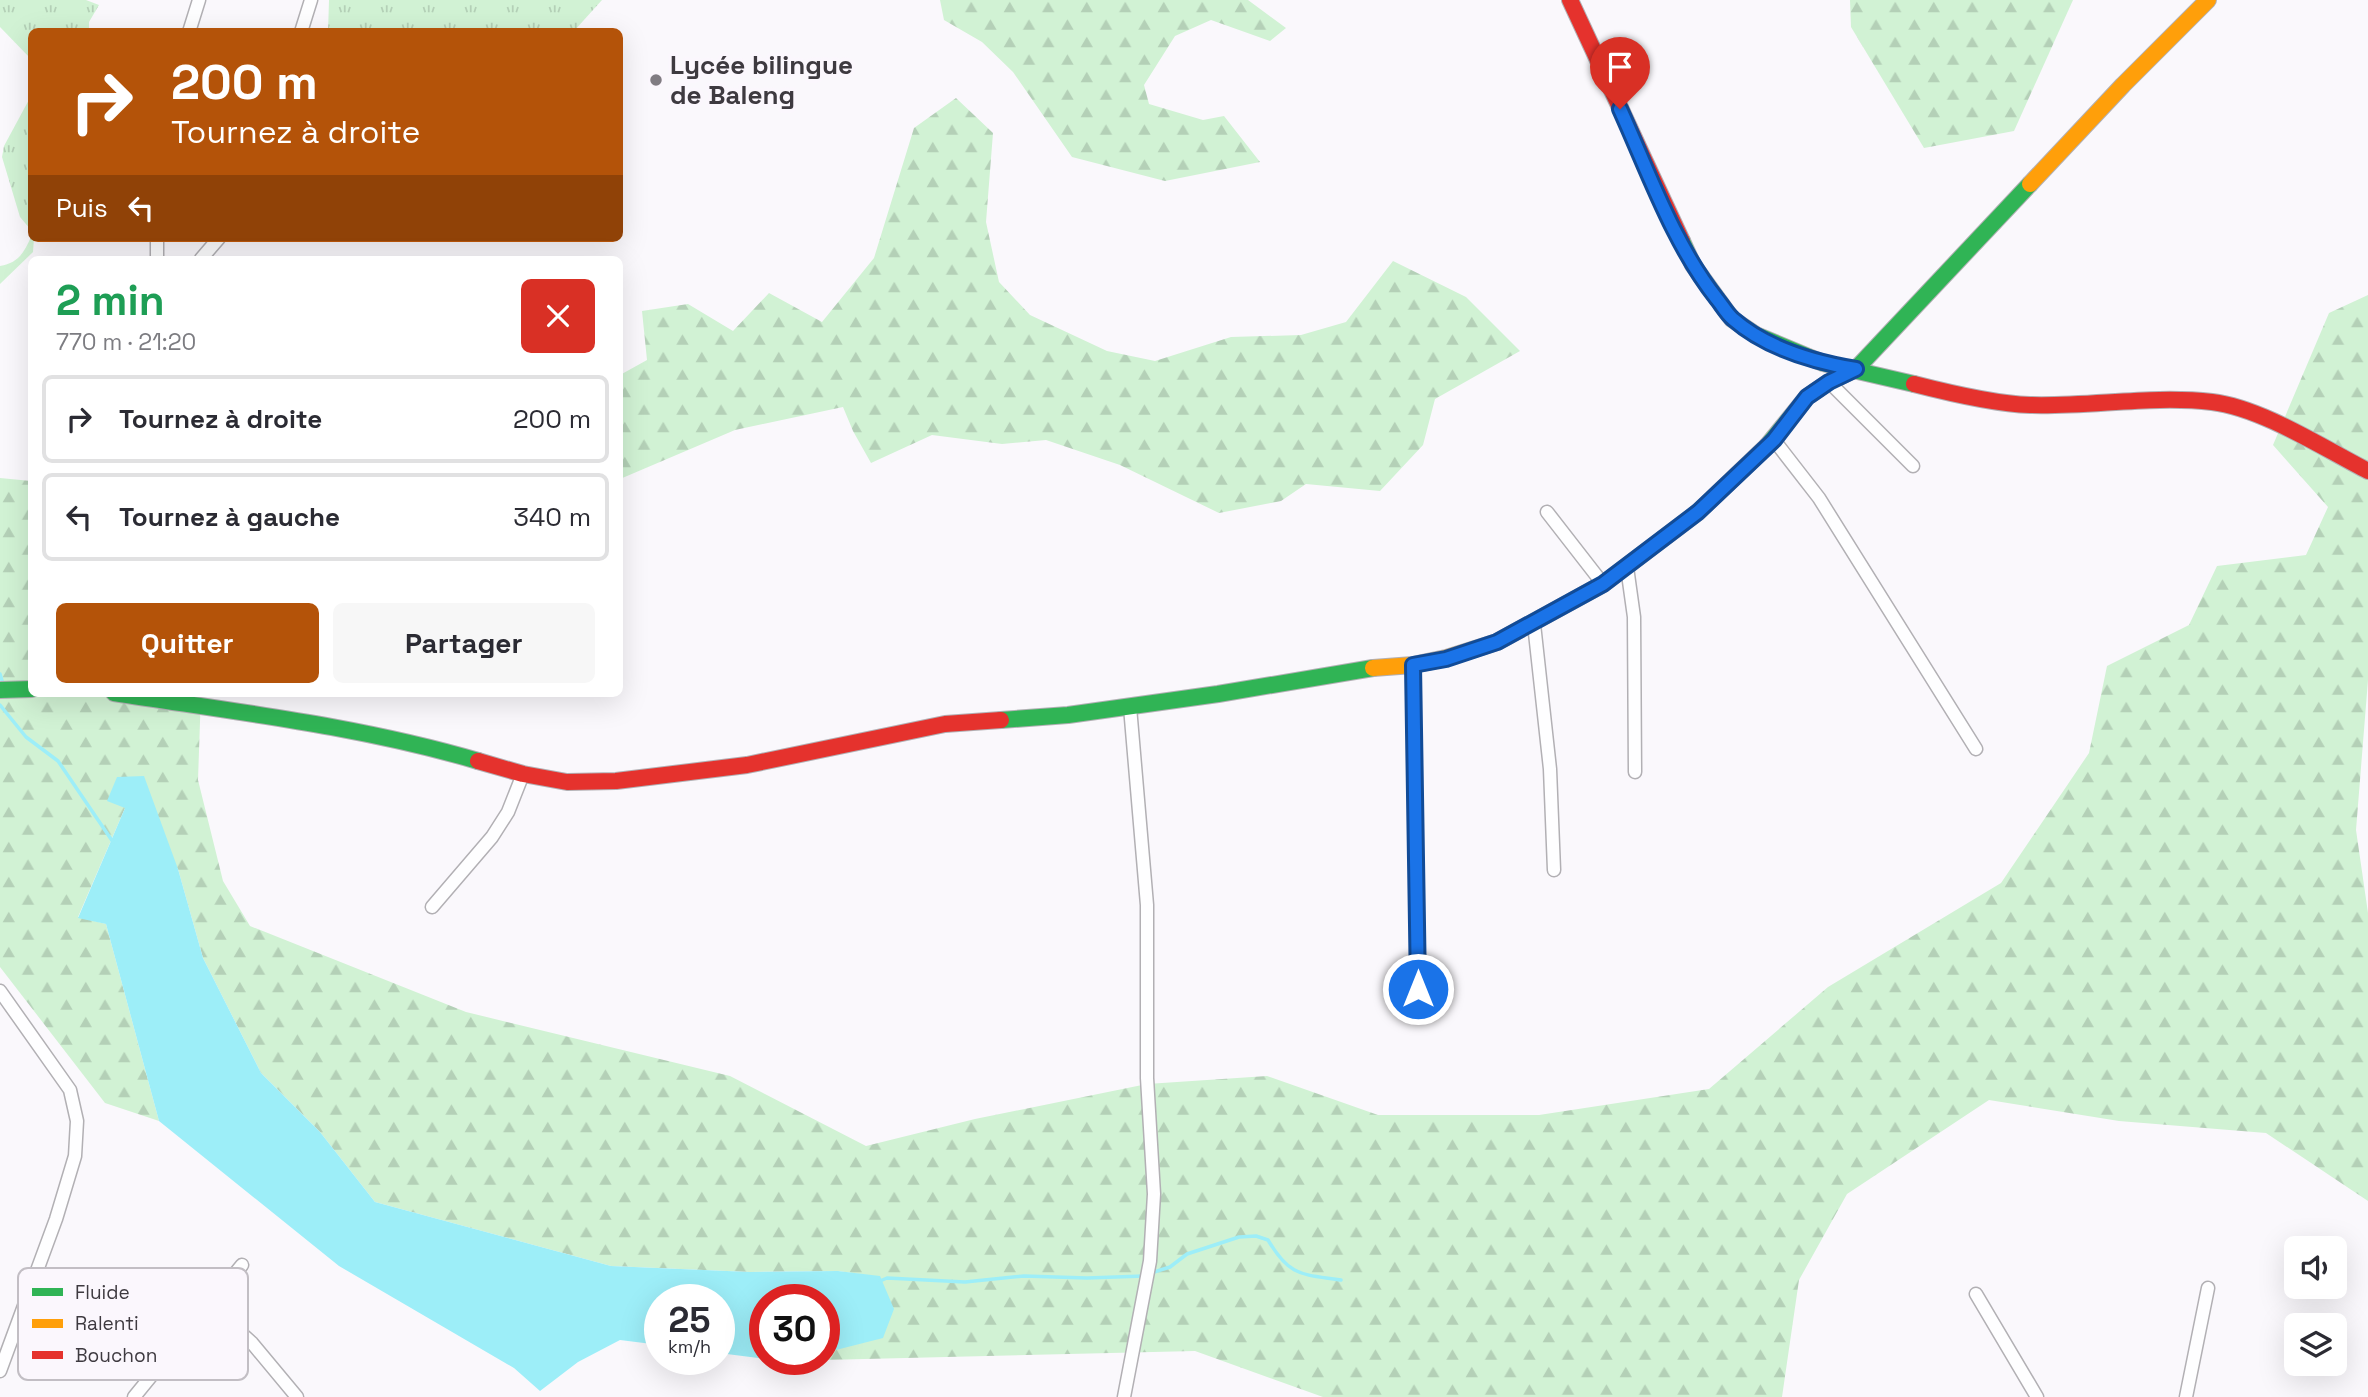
<!DOCTYPE html>
<html lang="fr">
<head>
<meta charset="utf-8">
<style>
	body { margin:0; font-family:"Space Grotesk",sans-serif; background:#f7f7f7; color:#2b2b33; height:100vh; display:flex; flex-direction:column; font-size:26px; white-space:nowrap }
	* { box-sizing:border-box; margin:0 }
	p { font-size:23px; color:#7c7c81 }
	.icon { flex:none; width:38px; height:38px; fill:none; stroke:currentColor; stroke-width:2; stroke-linecap:round; stroke-linejoin:round }
	.map { position:relative; flex:1; overflow:hidden }
	.panel { position:absolute; left:28px; top:256px; width:595px; height:441px; display:flex; flex-direction:column; background:#fff; border-radius:10px; box-shadow:0 7px 28px #0002 }
	.panel>* { flex:none }
	.guide { position:absolute; left:28px; top:28px; width:595px; height:214px; border-radius:10px; box-shadow:0 7px 28px #0002; background:#b45309; color:#fff; overflow:hidden }
	.controls { position:absolute; left:2284px; top:1236px; display:grid; gap:14px }
	.controls a { display:grid; place-items:center; width:63px; height:63px; border-radius:10px; background:#fff; box-shadow:0 7px 28px #0002; font-size:35px }
	.speed { position:absolute; left:644px; top:1284px; display:flex; gap:14px; font-size:35px; font-weight:700; text-align:center }
	.speed>* { display:grid; place-content:center; width:91px; height:91px; border-radius:50%; background:#fff; box-shadow:0 7px 28px #0002; line-height:1 }
	.speed small { font-size:18px; font-weight:400 }
	.speed .limit { border:10px solid #d22; background:#fff; color:#111 }
	.pin { position:absolute; display:grid; place-items:center; width:60px; height:60px; color:#fff; margin:-72px -30px; border-radius:50% 50% 50% 0; rotate:-45deg; box-shadow:0 0 7px #0007 }
	.pin .icon { rotate:45deg }
	.me { position:absolute; width:77px; margin:-38px; rotate:0deg; stroke-linejoin:round; filter:drop-shadow(0 0 5px #0008) }
	.turn { display:flex; align-items:center; gap:24px; height:147px; padding:0 28px; font-size:32px }
	.turn .icon { width:91px; height:91px; stroke-width:2.5 }
	.turn b { display:block; font-size:49px; line-height:60px }
	.then { display:flex; align-items:center; height:66px; padding:0 28px; background:#0003; gap:14px; font-size:26px }
	.round { display:grid; place-items:center; flex:none; width:74px; height:74px; border-radius:10px; background:#f7f7f7 }
	.head { display:flex; align-items:center; justify-content:space-between; height:119px; padding:0 28px }
	h1 { font-size:42px; font-weight:700; line-height:52px; color:#1e9e55 }
	.action { display:flex; gap:14px; margin-top:auto; padding:14px 28px }
	.action a { flex:1; height:80px; border-radius:10px; background:#b45309; color:#fff; font-size:28px; font-weight:700; line-height:80px; text-align:center }
	.action a+a { background:#f7f7f7; color:#2b2b33 }
	ul { padding:0; list-style:none }
	li { display:flex; align-items:center; gap:21px; height:88px; margin:0 14px 10px; padding:0 14px; border:4px solid #e1e1e2; border-radius:10px }
	li div { flex:1 }
	li b { display:block; font-size:26px }
	li em { font-style:normal }
	.map>svg:first-child { display:block }
	.grass { fill:url(#grass-tufts) }
	.forest { fill:url(#forest-firs) }
	.water { fill:#9deef8 }
	.lines { fill:none; stroke-linecap:round; stroke-linejoin:round }
	.stream { stroke:#9deef8; stroke-width:3.5 }
	.street-casing { stroke:#b2b0b4; stroke-width:15 }
	.fast-casing { stroke:#b2b0b4; stroke-width:18 }
	.slow-casing { stroke:#b2b0b4; stroke-width:18 }
	.jam-casing { stroke:#b2b0b4; stroke-width:18 }
	.street { stroke:#fefeff; stroke-width:12 }
	.fast { stroke:#30b455; stroke-width:16 }
	.slow { stroke:#ff9f0a; stroke-width:16 }
	.jam { stroke:#e5322d; stroke-width:16 }
	.route-casing { stroke:#114b97; stroke-width:18 }
	.route { stroke:#1a73e8; stroke-width:12 }
	.poi-dot { fill:#807c82; stroke:#fbf7fd; stroke-width:2.5 }
	.labels { text-anchor:middle; dominant-baseline:central; stroke-width:7; stroke-linejoin:round; paint-order:stroke }
	.poi-label { font-size:26px; font-weight:bold; fill:#3e3a40; stroke:#fbf7fd; text-anchor:start }
	.key { fill:#fbf7fd; stroke:#c2bec4; stroke-width:2 }
	.key-label { font-size:19px; fill:#3e3a40 }
</style>
</head>
<body>
<div class="map">
<svg width="2368" height="1397" viewBox="0 0 2368 1397">
	<defs>
		<pattern id="grass-tufts" width="24" height="20" patternUnits="userSpaceOnUse" patternTransform="scale(1.75)"><rect width="24" height="20" fill="#d1f2d4"/><path d="M3 7l-1-3M5 7V3M7 7l1-3M15 17l-1-3M17 17v-4M19 17l1-3" fill="none" stroke="#b4d0b7"/></pattern>
		<pattern id="forest-firs" width="22" height="20" patternUnits="userSpaceOnUse" patternTransform="scale(1.75)"><rect width="22" height="20" fill="#d1f2d4"/><path d="M5 1l3.5 6h-7zM16 11l3.5 6h-7z" fill="#b4d0b7"/></pattern>
	</defs>
	<rect width="100%" height="100%" fill="#faf8fc"/>
	<g class="grass">
		<path d="M0 0H86L99 5 89 22V31L32 32 31 59 0 27Z"/>
		<path d="M329 0H602L574 31 328 32Z"/>
		<path d="M31 96V230L20 217 2 157 4 146Z"/>
		<path d="M31 237 34 238 33 252 0 284V266C18 263 24 253 31 237Z"/>
	</g>
	<g class="forest">
		<path d="M940 0H1248L1286 28 1270 41 1211 20 1175 36 1144 85 1149 104 1203 120 1224 116 1260 162 1165 181 1072 157 1013 72 982 42 944 20Z"/>
		<path d="M1850 0H2073L2014 131 1924 148 1851 27Z"/>
		<path d="M956 98 993 133 986 222 999 282 1030 315 1107 351 1155 361 1231 337 1301 335 1346 322 1393 261 1466 297 1520 351 1435 399 1423 445 1380 491 1306 484 1281 501 1219 513 1120 465 1046 440 1002 444 932 435 871 463 853 431 843 407 735 430 620 479V375L647 360 642 311 688 304 733 331 769 293 822 322 874 258 914 128Z"/>
		<path d="M2368 295V680L2356 830 2368 913V1201L2266 1133 2119 1121 1989 1100 1847 1194 1799 1280 1782 1397H1323L1195 1351 824 1360V1351L880 1277 838 1271 750 1272 611 1266 375 1202 320 1132 261 1073 203 958 178 869 125 808 78 917 106 924 159 1121 105 1103 0 967V478L31 481 32 693H201L198 780 223 881 250 926 466 1012 730 1076 866 1146 975 1119 1147 1084 1267 1076 1378 1115H1539L1709 1089 1828 987 2001 883 2089 753 2107 666 2189 625 2217 566 2306 555 2328 507 2273 445 2329 313Z"/>
	</g>
	<path class="water" d="M144 776 178 869 203 958 261 1073 320 1132 375 1202 611 1266 750 1272 838 1271 880 1276 894 1309 883 1338 824 1353V1300H765V1359L719 1353V1300H660V1345L620 1340 578 1362 540 1391 514 1368 339 1266 159 1121 106 924 78 918 125 808 107 801 117 777Z"/>
	<g class="lines">
		<g class="stream">
			<path d="M0 674 3 684"/>
			<path d="M0 705 26 737 58 761 113 842"/>
			<path d="M1151 1273 1170 1267 1187 1254 1239 1237 1256 1236 1268 1240C1290 1277 1301 1274 1341 1280"/>
			<path d="M880 1281 887 1278 965 1282 1024 1276 1087 1278 1144 1276"/>
		</g>
		<defs>
			<g id="street">
				<path d="M189 32 199 0"/>
				<path d="M301 32 311 0"/>
				<path d="M157 238V259"/>
				<path d="M201 259 219 238"/>
				<path d="M1829 382 1913 466"/>
				<path d="M1774 440 1819 498 1976 749"/>
				<path d="M1547 512 1603 584"/>
				<path d="M1627 567 1634 617 1635 772"/>
				<path d="M1534 624 1550 769 1554 870"/>
				<path d="M1413 665 1418 989"/>
				<path d="M432 907 492 837 508 812 523 774"/>
				<path d="M0 991 70 1090 77 1121 75 1156 56 1219 0 1371"/>
				<path d="M1976 1294 2037 1397"/>
				<path d="M210 1305 252 1343 297 1397"/>
				<path d="M134 1397 242 1265"/>
				<path d="M1124 1397 1150 1261 1154 1194 1147 1078V905L1130 707"/>
				<path d="M2186 1397 2208 1288"/>
			</g>
			<g id="fast">
				<path d="M1682 241 1693 265 1732 319 1756 335 1823 363 1914 384"/>
				<path d="M1767 446 1807 397 1829 382 1856 369 2030 184"/>
				<path d="M0 690 32 689"/>
				<path d="M114 693C236 712 359 726 478 761"/>
				<path d="M1001 720 1068 715 1218 694 1373 668"/>
			</g>
			<g id="slow">
				<path d="M2030 184 2123 85 2208 0"/>
				<path d="M1373 668 1413 665 1446 658 1497 642 1603 584 1698 512 1767 446"/>
			</g>
			<g id="jam">
				<path d="M1570 0 1682 241"/>
				<path d="M1914 384C1949 393 1994 404 2030 405 2090 407 2152 395 2212 402 2262 408 2323 448 2368 471"/>
				<path d="M478 761 523 774 567 782 616 781 747 765 945 724 1001 720"/>
			</g>
		</defs>
		<use href="#street" class="street-casing"/>
		<use href="#fast" class="fast-casing"/>
		<use href="#slow" class="slow-casing"/>
		<use href="#jam" class="jam-casing"/>
		<use href="#street" class="street"/>
		<use href="#fast" class="fast"/>
		<use href="#slow" class="slow"/>
		<use href="#jam" class="jam"/>
	</g>
	<g class="lines">
		<defs>
			<path id="route" d="M1418 989 1413 665 1446 659 1497 642 1603 584 1698 512 1774 440 1807 397 1829 382 1856 369C1814 362 1766 348 1733 319 1727 314 1722 305 1717 299 1673 243 1649 173 1620 109"/>
		</defs>
		<use href="#route" class="route-casing"/>
		<use href="#route" class="route"/>
	</g>
	<circle class="poi-dot" cx="656" cy="80" r="7"/>
	<g class="labels">
		<g class="poi-label">
			<text x="670" y="65">Lycée bilingue<tspan x="670" dy="30">de Baleng</tspan></text>
		</g>
	</g>
	<rect x="18" y="1268" width="230" height="112" rx="10" class="key"/>
	<rect x="32" y="1288" width="31" height="8" fill="#30b455"/>
	<rect x="32" y="1319" width="31" height="9" fill="#ff9f0a"/>
	<rect x="32" y="1351" width="31" height="8" fill="#e5322d"/>
	<g class="key-label">
		<text x="75" y="1299">Fluide</text>
		<text x="75" y="1330">Ralenti</text>
		<text x="75" y="1362">Bouchon</text>
	</g>
</svg>
<div class="controls">
<a><svg class="icon" aria-label="sound" viewBox="0 0 24 24"><path d="M4 9h4l5-4v14l-5-4H4zM17 9q2 3 0 6"/></svg></a>
<a><svg class="icon" aria-label="layers" viewBox="0 0 24 24"><path d="M12 4l9 5-9 5-9-5zM3 14l9 5 9-5"/></svg></a>
</div>
<div class="speed"><div>25<small>km/h</small></div><div class="limit">30</div></div>
<div class="pin" style="left:1620px;top:109px;background:#d93025"><svg class="icon" aria-label="arrive" viewBox="0 0 24 24"><path d="M6 21V4h12l-3 4 3 4H6"/></svg></div>
<svg class="me" style="left:1418px;top:989px" viewBox="-20 -20 40 40"><circle r="17" fill="#1a73e8" stroke="#fff" stroke-width="3"/><path d="M0-11L8 9 0 5-8 9z" fill="#fff"/></svg>
<div class="guide">
<div class="turn"><svg class="icon" aria-label="right" viewBox="0 0 24 24"><path d="M7 20v-9h11M14 6l5 5-5 5"/></svg><div><b>200 m</b>Tournez à droite</div></div>
<div class="then">Puis<svg class="icon" aria-label="left" viewBox="0 0 24 24"><path d="M17 20v-9H6M10 6l-5 5 5 5"/></svg></div>
</div>
<section class="panel">
<div class="head"><div><h1>2 min</h1><p>770 m · 21:20</p></div><a class="round" style="background:#d93025;color:#fff"><svg class="icon" aria-label="close" viewBox="0 0 24 24"><path d="M6 6l12 12M18 6L6 18"/></svg></a></div>
<ul>
<li><svg class="icon" aria-label="right" viewBox="0 0 24 24"><path d="M7 20v-9h11M14 6l5 5-5 5"/></svg><div><b>Tournez à droite</b></div><em>200 m</em></li>
<li><svg class="icon" aria-label="left" viewBox="0 0 24 24"><path d="M17 20v-9H6M10 6l-5 5 5 5"/></svg><div><b>Tournez à gauche</b></div><em>340 m</em></li>
</ul>
<div class="action"><a>Quitter</a><a>Partager</a></div>
</section>
</div>
</body>
</html>
